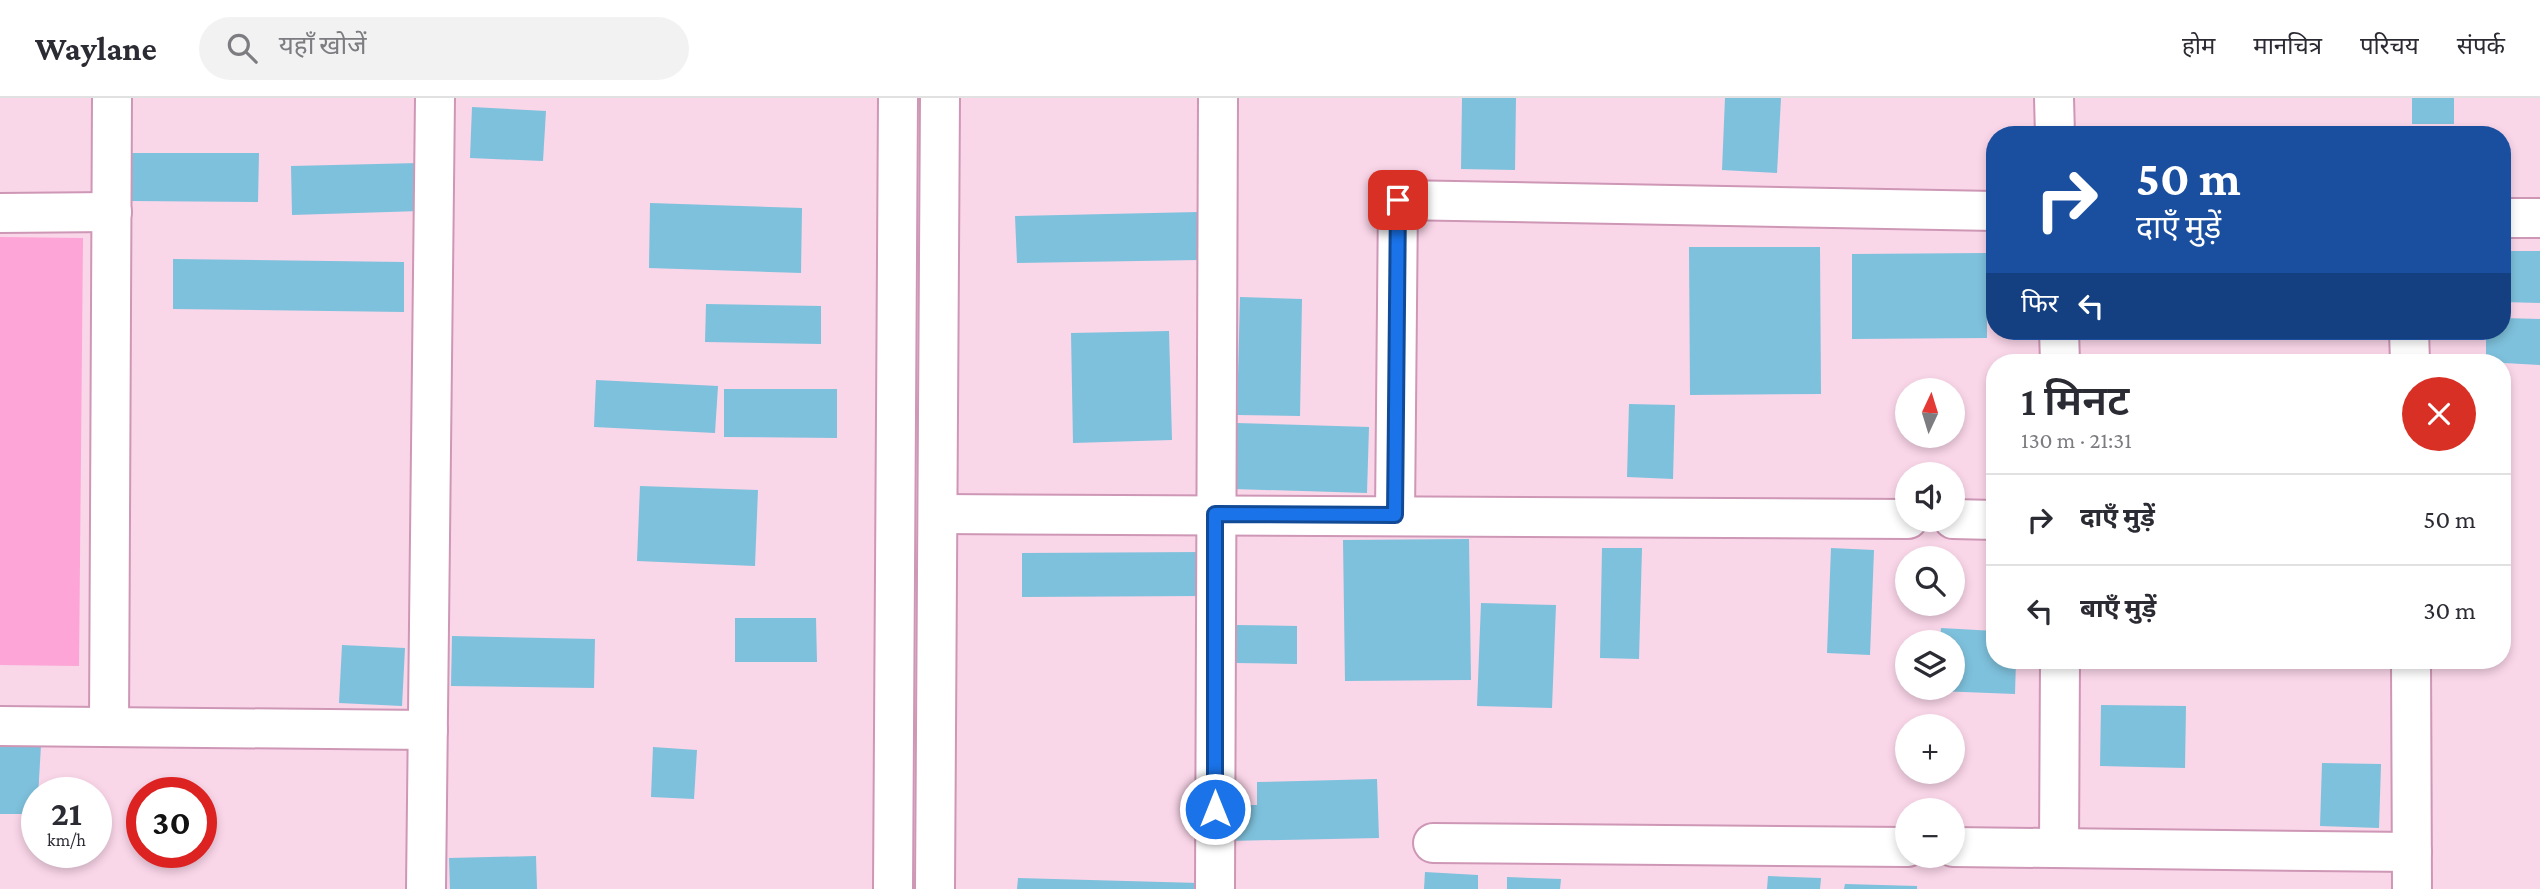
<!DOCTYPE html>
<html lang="hi">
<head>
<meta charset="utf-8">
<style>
	body { margin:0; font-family:"Crimson Pro","Noto Sans Devanagari",serif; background:#f2f2f3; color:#2b2b33; height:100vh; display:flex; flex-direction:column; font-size:26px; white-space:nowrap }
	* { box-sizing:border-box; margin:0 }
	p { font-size:23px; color:#7c7c81 }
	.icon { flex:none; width:38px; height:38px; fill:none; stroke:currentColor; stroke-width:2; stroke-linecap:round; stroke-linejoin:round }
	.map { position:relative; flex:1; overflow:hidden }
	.sheet { position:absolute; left:1986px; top:256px; width:525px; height:315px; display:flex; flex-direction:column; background:#fff; border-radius:28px; box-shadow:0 4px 10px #0003 }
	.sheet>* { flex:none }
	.banner { position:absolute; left:1986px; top:28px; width:525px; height:214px; border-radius:28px; box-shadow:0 4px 10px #0003; background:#1a4fa0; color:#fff; overflow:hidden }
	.needle { width:46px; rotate:4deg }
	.fabs { position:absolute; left:1895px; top:280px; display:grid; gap:14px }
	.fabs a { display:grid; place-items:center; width:70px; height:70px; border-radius:50%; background:#fff; box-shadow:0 4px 10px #0003; font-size:35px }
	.speed { position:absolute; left:21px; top:679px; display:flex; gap:14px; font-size:35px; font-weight:700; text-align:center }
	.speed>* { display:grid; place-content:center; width:91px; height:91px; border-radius:50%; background:#fff; box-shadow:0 4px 10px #0003; line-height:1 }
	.speed small { font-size:18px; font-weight:400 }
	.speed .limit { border:10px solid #d22; background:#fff; color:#111 }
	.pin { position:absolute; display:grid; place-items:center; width:60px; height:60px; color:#fff; margin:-30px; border-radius:14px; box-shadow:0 4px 10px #0006 }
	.me { position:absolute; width:77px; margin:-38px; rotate:0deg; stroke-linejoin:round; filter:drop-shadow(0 0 5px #0008) }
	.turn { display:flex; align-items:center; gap:24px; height:147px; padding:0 35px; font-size:32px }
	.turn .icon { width:91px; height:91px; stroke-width:2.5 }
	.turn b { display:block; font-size:49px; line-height:60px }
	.then { display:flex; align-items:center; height:66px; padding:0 35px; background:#0003; gap:14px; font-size:26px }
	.round { display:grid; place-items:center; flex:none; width:74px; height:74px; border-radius:37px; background:#f2f2f3 }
	.headline { display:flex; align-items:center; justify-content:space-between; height:119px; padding:0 35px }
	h1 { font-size:42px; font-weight:600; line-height:52px }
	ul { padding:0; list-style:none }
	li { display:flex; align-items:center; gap:21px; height:91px; padding:0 35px; border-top:2px solid #e1e1e2 }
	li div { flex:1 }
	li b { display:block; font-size:26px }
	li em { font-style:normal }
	header { display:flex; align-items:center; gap:42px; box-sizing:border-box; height:98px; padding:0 35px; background:#fff; border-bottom:2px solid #e1e1e2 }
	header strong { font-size:33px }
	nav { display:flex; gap:38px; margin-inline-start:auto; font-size:24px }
	.search { width:490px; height:63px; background:#f2f2f3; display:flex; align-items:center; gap:18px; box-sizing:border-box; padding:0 24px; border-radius:38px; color:#7c7c81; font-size:26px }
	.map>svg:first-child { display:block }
	.green { fill:#fca5d6 }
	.building { fill:#7ec1dc }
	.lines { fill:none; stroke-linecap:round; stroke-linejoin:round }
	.minor-casing { stroke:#ce97b5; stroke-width:42 }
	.tertiary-casing { stroke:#ce97b5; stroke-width:42 }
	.minor { stroke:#fff; stroke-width:38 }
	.tertiary { stroke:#fff; stroke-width:38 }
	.route-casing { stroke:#114b97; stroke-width:18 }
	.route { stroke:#1a73e8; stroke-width:12 }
</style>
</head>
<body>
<header>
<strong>Waylane</strong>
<div class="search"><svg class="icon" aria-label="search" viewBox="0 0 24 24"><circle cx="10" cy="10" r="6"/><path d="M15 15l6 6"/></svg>यहाँ खोजें</div>
<nav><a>होम</a><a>मानचित्र</a><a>परिचय</a><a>संपर्क</a></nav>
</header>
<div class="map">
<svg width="2540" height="791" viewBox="0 0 2540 791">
	<rect width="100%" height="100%" fill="#fad6e9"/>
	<path class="green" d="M0 139 83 140 79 568 0 567Z"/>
	<g class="building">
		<path d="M1462 0H1516L1515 72 1461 71Z"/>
		<path d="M1725 0H1781L1777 75 1722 72Z"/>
		<rect x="2412" y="0" width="42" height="26"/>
		<path d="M472 9 546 13 543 63 470 60Z"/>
		<path d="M132 55H259L258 104 132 103Z"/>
		<path d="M419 65 421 113 292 117 291 68Z"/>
		<path d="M650 105 802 110 801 175 649 170Z"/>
		<path d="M1198 114 1199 162 1017 165 1015 118Z"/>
		<path d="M1689 149H1820L1821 296 1690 297Z"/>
		<path d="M2502 153H2540V205L2502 204Z"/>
		<path d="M1987 155V240L1852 241V156Z"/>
		<path d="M173 161 404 164V214L173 211Z"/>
		<path d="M1240 199 1302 201 1300 318 1237 317Z"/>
		<path d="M706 206 821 208V246L705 244Z"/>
		<path d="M2502 220 2540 221V267L2486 264V233H2502Z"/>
		<path d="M1169 233 1172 342 1073 345 1071 235Z"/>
		<path d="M2113 258 2208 260V264H2113Z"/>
		<path d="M596 282 718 288 715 335 594 329Z"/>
		<path d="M724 291H837V340L724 339Z"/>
		<path d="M1629 306 1675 307 1673 381 1627 379Z"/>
		<path d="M1236 325 1369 329 1367 395 1233 391Z"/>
		<path d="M640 388 758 392 755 468 637 463Z"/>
		<path d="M1469 441 1471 582 1345 583 1343 442Z"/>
		<path d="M1602 450H1642L1639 561 1600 560Z"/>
		<path d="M1831 450 1874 452 1870 557 1827 555Z"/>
		<path d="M1202 454V498L1022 499V455Z"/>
		<path d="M1481 505 1556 507 1552 610 1477 608Z"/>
		<path d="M735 520H816L817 564H735Z"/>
		<path d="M1237 527 1297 528V566L1236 565Z"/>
		<path d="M1941 530 1995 533V562H2016L2015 596 1938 593V590H1953V544H1940Z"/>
		<path d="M452 538 595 541 594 590 451 588Z"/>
		<path d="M342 547 405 550 402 608 339 605Z"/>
		<path d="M2101 607 2186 608 2185 670 2100 668Z"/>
		<path d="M0 646 41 647 37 716H0Z"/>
		<path d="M653 649 697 652 694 701 651 699Z"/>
		<path d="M2322 665 2381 666 2379 730 2320 728Z"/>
		<path d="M1377 681 1379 740 1227 743 1226 707H1257V684Z"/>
		<path d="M536 758 537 791H450L449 760Z"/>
		<path d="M1425 774 1478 777V791H1424Z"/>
		<path d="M1768 778 1821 780 1820 791H1767Z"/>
		<path d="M1507 779 1561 781 1560 791H1507Z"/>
		<path d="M1018 780 1199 785V791H1017Z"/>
		<path d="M1845 786 1917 788V791H1844Z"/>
	</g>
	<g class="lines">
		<defs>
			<g id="minor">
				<path d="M2054 0 2055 37"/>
				<path d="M0 115 112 114"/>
				<path d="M2502 120H2540"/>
				<path d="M2059 233 2060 264"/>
				<path d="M2409 233 2410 264"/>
				<path d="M939 416 1908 421"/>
				<path d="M1395 417 1398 102 1995 113"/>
				<path d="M1953 421 1995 422"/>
				<path d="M2411 562 2412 791"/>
				<path d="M0 628 428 632"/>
				<path d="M109 629 112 0"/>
				<path d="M1433 745 1908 749"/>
				<path d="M1953 749 2412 754"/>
				<path d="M2059 750 2060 562"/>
				<path d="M426 791 435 0"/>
				<path d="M1215 791 1218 0"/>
			</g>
			<g id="tertiary">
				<path d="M893 791 898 0"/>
				<path d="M935 791 940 0"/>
			</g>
		</defs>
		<use href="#minor" class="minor-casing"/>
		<use href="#tertiary" class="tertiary-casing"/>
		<use href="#minor" class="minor"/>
		<use href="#tertiary" class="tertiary"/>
	</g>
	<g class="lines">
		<defs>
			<path id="route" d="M1215 711V416L1395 417 1398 102"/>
		</defs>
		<use href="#route" class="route-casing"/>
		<use href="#route" class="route"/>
	</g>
</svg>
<div class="fabs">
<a><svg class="needle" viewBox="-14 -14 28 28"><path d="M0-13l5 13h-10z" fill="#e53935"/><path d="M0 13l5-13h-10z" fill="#7c7c81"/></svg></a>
<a><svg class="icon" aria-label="sound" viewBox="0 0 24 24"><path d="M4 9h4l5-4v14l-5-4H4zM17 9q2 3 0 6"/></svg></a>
<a><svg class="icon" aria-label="search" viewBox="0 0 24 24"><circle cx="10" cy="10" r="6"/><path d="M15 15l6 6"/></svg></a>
<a><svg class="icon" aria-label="layers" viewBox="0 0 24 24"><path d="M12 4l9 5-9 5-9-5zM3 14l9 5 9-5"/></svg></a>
<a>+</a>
<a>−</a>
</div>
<div class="speed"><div>21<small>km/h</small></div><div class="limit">30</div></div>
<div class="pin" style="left:1398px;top:102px;background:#d93025"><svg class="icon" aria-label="arrive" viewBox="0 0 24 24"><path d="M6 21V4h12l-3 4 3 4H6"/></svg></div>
<svg class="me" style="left:1215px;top:711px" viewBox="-20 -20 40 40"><circle r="17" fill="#1a73e8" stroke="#fff" stroke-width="3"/><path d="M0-11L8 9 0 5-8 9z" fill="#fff"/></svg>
<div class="banner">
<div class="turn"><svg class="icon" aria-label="right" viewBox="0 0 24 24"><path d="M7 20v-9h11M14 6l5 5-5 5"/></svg><div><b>50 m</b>दाएँ मुड़ें</div></div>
<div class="then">फिर<svg class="icon" aria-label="left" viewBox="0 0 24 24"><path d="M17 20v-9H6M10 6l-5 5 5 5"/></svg></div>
</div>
<section class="sheet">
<div class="headline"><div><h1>1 मिनट</h1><p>130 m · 21:31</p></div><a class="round" style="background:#d93025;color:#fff"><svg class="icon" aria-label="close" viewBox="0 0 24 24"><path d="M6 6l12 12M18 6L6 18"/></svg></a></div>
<ul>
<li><svg class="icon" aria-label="right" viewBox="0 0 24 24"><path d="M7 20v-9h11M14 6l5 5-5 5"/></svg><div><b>दाएँ मुड़ें</b></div><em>50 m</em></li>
<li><svg class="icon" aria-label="left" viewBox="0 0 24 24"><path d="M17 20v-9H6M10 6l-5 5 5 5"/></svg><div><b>बाएँ मुड़ें</b></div><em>30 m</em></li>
</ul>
</section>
</div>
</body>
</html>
